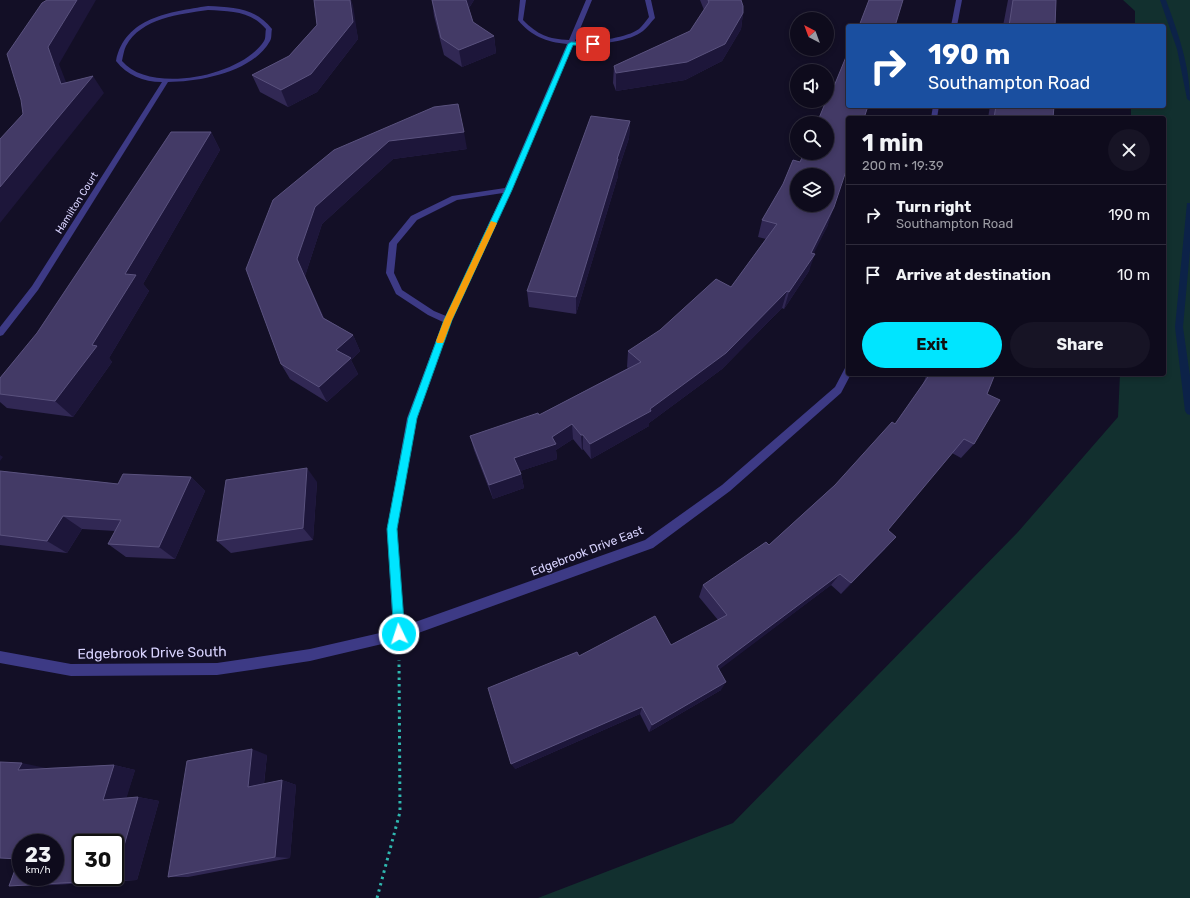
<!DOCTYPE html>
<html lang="en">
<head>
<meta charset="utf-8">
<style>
	body { margin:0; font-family:Rubik,sans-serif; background:#171425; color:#f1f3f6; height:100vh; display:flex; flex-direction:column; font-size:15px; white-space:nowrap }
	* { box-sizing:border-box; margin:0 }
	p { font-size:13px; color:#9b9ba3 }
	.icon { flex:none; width:22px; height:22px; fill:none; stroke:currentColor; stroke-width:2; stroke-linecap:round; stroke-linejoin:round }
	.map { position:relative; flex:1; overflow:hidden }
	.drawer { position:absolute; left:846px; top:116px; width:320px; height:260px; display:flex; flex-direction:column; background:#0e0b1c; border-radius:4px; box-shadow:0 2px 6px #0003,0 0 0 1px #2e2b3b }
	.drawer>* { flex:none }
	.guide { position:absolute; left:846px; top:24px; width:320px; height:84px; border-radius:4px; box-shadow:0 2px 6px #0003,0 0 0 1px #2e2b3b; background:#1a4fa0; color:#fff; overflow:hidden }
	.needle { width:26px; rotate:319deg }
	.controls { position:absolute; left:790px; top:12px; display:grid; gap:8px }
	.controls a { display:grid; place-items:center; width:44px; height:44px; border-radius:50%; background:#0e0b1c; box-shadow:0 2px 6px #0003,0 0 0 1px #2e2b3b; font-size:20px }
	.speed { position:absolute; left:12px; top:834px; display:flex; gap:8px; font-size:20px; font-weight:700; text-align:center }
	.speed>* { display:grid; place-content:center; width:52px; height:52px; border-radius:50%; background:#0e0b1c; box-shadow:0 2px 6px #0003,0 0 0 1px #2e2b3b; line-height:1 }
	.speed small { font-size:10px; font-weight:400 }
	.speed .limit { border:2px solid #111; border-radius:6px; background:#fff; color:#111 }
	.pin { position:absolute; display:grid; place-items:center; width:34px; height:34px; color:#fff; margin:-17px; border-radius:8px; box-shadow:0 2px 6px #0006 }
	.me { position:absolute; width:44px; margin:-22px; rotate:356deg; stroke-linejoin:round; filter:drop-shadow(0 0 3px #0008) }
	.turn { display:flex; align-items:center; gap:14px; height:84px; padding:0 16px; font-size:18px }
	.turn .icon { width:52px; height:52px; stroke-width:2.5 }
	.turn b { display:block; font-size:28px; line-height:34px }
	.round { display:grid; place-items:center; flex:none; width:42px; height:42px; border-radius:21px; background:#171425 }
	.headline { display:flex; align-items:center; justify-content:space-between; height:68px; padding:0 16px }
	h1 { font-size:24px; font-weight:700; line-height:30px }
	.button { display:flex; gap:8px; margin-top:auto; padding:8px 16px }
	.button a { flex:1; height:46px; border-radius:24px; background:#00e5ff; color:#111; font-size:16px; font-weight:700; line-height:46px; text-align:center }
	.button a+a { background:#171425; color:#f1f3f6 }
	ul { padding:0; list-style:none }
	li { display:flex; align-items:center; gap:12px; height:60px; padding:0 16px; border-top:1px solid #2e2b3b }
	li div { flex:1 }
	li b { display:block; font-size:15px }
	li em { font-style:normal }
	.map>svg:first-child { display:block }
	.green { fill:#12302f }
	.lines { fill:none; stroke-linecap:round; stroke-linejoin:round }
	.stream { fill:#0c2248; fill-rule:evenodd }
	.path { stroke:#2fb8b0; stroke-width:3; stroke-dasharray:2.5 4; stroke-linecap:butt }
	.minor { fill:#3d3a85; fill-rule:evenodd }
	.wall { fill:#312854 }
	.shaded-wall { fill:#1d163a }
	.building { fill:#433a66; stroke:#5a527e; fill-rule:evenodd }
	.route { fill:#00e5ff; stroke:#0095a6 }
	.slow { fill:#f59e0b }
	.labels { text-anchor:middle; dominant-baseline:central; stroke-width:3.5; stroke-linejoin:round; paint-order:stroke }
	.far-street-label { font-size:10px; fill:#d9d4ff; stroke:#130f26 }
	.street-label { font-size:12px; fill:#d9d4ff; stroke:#130f26 }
	.near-street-label { font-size:14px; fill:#d9d4ff; stroke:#130f26 }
</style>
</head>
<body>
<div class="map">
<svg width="1190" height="898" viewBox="0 0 1190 898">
	<rect width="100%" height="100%" fill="#130f26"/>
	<path class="green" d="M1123 0H1190V898H538L733 823 1018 532 1118 417 1120 374H1164V118H1131V106H1164V26H1135V11Z"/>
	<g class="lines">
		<g class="stream">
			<path d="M1160 0H1166C1178 33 1190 65 1190 101L1187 99 1177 49Z"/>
			<path d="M1187 203H1190V250L1183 327 1190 376V415L1187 414 1185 411 1175 327Z"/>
		</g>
		<path class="path" d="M377 898 400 812 399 660"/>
		<g class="minor">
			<path d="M520 0H526L523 20C538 35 548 39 569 40L586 0H592L575 41C591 42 625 39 639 29 642 26 646 21 649 17L645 0H651L655 18C651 22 647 28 643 31 628 43 591 45 573 44L512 190 452 320 417 418 397 529 404 626 645 540 722 485 835 387 845 368 848 367V374H851L841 393 730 491 653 548 399 640 310 661 217 675 71 676 0 663V651L71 664 217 663 310 649 393 630 387 529 407 418 443 322 428 315 396 294 386 273 389 243 411 216 452 196 505 188 567 44C546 42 531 36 518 20ZM503 193 446 316 434 311 402 290 394 273 397 244 417 220 457 200Z"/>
			<path d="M956 0H962L957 26H951Z"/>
			<path d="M208 6C233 7 256 8 272 29 271 33 272 38 270 41 253 72 200 82 168 82L38 290 3 335 0 336V327L32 286 162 82C143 82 127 75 116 61 125 17 170 12 208 6ZM208 10C230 11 251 11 266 29 265 33 266 38 264 41 242 76 150 95 122 61 123 56 124 50 126 46 141 18 180 14 208 10Z"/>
			<path d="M933 106H939L937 118H931Z"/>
		</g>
	</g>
	<g class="wall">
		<path d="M314 0H351L358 39 317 92 288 107 260 92 252 75 289 56 317 25Z"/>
		<path d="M432 0H474L469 8 473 22 494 36 496 53 462 67 444 55 434 16Z"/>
		<path d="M700 0H741L743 13 741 29 722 61 685 80 616 91 613 83 614 66 690 31 704 10Z"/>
		<path d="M1008 0H1056L1055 26H1003Z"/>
		<path d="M830 96 828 225 813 253 809 271 784 309 782 308 722 369 649 423V426L591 459 583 449 582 450 573 439 556 450 557 459 520 471 521 474 524 488 493 499 474 450 470 436 539 415 628 368 627 367 628 351 731 287 766 239 758 237 762 220 800 162Z"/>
		<path d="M990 106H1054L1053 118H988Z"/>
		<path d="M434 107 467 149 393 159 322 224 305 276 324 318 353 335 360 351 351 360 358 374 327 402 290 379 281 364 246 269Z"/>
		<path d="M630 121 629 138 618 171V176L576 314 529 307 527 291Z"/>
		<path d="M211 132 220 150 143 284 149 291 109 358 112 362 73 417 7 408 0 402V378Z"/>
		<path d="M927 374H995L987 394 974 444 961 458 952 453 888 530 885 549 841 594 831 585 719 669 721 690 649 732 640 714 515 769 579 656 671 645 718 620 699 597 703 585 769 545 835 485 895 424 922 386Z"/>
		<path d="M0 471 118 484 191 477 205 491 175 559 126 557 108 544 115 531 82 529 67 553 0 545Z"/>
		<path d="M317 482 313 540 231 553 217 541Z"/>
		<path d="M267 755 264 784 282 780 296 785 290 858 188 877H168Z"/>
		<path d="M114 765 135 770 126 798 138 797 159 801 137 880 36 886H9L19 859 46 768Z"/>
	</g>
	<g class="shaded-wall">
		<path d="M77 0H96L59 64 73 100 93 76 104 93 0 223V187L61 84 48 47Z"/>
		<path d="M350 0H351L353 5 358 39 317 92 288 107 281 90Z"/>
		<path d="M465 0H474L467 11Z"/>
		<path d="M743 13 741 29 722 61 685 80 616 91V73Z"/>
		<path d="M494 36 496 53 462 67 459 50Z"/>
		<path d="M630 121 629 138 618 171V176L576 314V297L617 159Z"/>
		<path d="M211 132 220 150 143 284 149 291 109 358 112 362 73 417 55 401 92 345 125 274Z"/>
		<path d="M464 132 467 149 393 159 322 224 305 276 331 334 323 318 297 259 315 207 389 141Z"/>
		<path d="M834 207 828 225 809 263 815 254 809 271 784 309 789 292 811 253Z"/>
		<path d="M787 291 782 308 722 369 649 423V426L591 459 590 444 650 409Z"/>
		<path d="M353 335 360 351 351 360 358 374 327 402 319 387 336 350Z"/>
		<path d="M572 424 573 439 556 450 557 459 517 472 514 458 552 437Z"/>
		<path d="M581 435H583V449L582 450Z"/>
		<path d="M0 455 3 457 0 461Z"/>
		<path d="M307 468 317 482 313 540 303 528Z"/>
		<path d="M521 474 524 488 493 499 489 485Z"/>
		<path d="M191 477 205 491 175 559 159 547Z"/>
		<path d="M63 516 82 529 67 553 47 541Z"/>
		<path d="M896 537 885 549 841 594 851 583Z"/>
		<path d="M840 574 831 585 712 675 717 666Z"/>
		<path d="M726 682 721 690 649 732 652 725Z"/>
		<path d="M642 707 640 714 515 769 511 764Z"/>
		<path d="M252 749 267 755 263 791 248 787Z"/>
		<path d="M22 763 46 768 18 770Z"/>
		<path d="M114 765 135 770 125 803 103 800Z"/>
		<path d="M282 780 296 785 290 858 275 857Z"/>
		<path d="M138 797 159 801 137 880H114Z"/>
	</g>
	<g class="building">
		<path d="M47 0H77L48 47 61 84 93 76 0 187V139L23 114 21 100 7 54 42 3Z"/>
		<path d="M314 0H350L353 22 311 74 281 90 252 75 289 56 317 25Z"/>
		<path d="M432 0H466L473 22 494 36 459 50 441 38Z"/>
		<path d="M708 0H741L743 6V13L725 44 687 62 616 73 614 66 690 31 709 2Z"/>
		<path d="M869 0H903L895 26H859Z"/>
		<path d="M1013 0H1056L1055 26H1009Z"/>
		<path d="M848 52V106H868L864 118H848V165L834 207 811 253 815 254 789 292 787 291 726 353 650 409 651 411 590 444 583 435H581L572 424 552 437 556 444 514 458 521 474 489 485 470 436 538 413 539 415 641 362 628 351 660 330 716 279 731 287 777 224 762 220 783 184 793 160 800 162 804 153H827V123H817L826 101H827V99L828 96H830ZM797 175H827V205H797Z"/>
		<path d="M458 104 464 132 389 141 315 207 297 259 323 318 353 335 336 350 351 358 319 387 281 364 246 269 273 200 334 150 434 107Z"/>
		<path d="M996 106H1054L1053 118H994Z"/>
		<path d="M591 116 630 121 617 159H618L576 297 527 291Z"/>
		<path d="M171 132H211L125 274 136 275 92 345 97 346 55 401 0 394V378L37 333Z"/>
		<path d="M930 374H995L987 394 1000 400 974 444 964 439 888 530 896 537 851 583 840 574 717 666 726 682 652 725 642 707 511 764 488 688 577 652 579 656 655 616 671 645 727 615 703 585 766 542 769 545 835 485 892 422 895 424Z"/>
		<path d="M307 468 303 528 217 541 226 480Z"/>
		<path d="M0 471 118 484 123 474 191 477 159 547 108 544 121 520 63 516 47 541 0 535Z"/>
		<path d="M252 749 248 787 282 780 275 857 168 877 187 761Z"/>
		<path d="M0 762 22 763 18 770 114 765 103 800 138 797 115 877V843H81V877H115L114 880 9 886 19 859 0 858ZM21 843H55V877H21Z"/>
	</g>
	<path class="route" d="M571 42 593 43 596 44 593 46 573 45 512 190 452 320 417 418 397 529 405 634 403 638 399 640 395 638 394 634 387 529 408 418 444 320 505 190 568 44Z"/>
	<path class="slow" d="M491 221 497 223 452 320 444 341 443 343H437L436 341 444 320Z"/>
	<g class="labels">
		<g class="far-street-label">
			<text transform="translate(77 203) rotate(-58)">Hamilton Court</text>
		</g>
		<g class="street-label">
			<text transform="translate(587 551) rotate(-21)">Edgebrook Drive East</text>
		</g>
		<g class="near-street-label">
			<text transform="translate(152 653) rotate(-1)">Edgebrook Drive South</text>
		</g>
	</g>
</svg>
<div class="controls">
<a><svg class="needle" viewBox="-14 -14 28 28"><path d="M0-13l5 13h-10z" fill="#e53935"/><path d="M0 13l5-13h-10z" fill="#9b9ba3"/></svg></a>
<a><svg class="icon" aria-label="sound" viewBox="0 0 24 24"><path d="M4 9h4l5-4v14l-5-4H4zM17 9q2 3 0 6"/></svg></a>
<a><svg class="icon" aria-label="search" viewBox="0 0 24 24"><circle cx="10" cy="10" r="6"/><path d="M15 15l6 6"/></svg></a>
<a><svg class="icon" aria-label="layers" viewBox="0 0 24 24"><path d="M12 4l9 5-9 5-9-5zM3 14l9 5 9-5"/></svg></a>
</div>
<div class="speed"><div>23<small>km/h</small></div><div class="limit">30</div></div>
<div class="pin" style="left:593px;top:44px;background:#d93025"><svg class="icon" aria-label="arrive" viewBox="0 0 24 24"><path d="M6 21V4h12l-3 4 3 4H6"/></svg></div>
<svg class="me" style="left:399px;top:634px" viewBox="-20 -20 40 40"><circle r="17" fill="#00e5ff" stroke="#fff" stroke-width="3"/><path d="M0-11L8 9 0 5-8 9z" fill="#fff"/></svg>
<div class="guide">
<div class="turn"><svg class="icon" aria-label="right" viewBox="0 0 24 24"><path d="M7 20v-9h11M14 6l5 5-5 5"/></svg><div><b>190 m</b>Southampton Road</div></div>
</div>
<section class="drawer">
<div class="headline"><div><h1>1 min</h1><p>200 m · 19:39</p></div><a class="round"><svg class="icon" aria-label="close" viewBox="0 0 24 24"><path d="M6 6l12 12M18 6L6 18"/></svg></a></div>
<ul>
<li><svg class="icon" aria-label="right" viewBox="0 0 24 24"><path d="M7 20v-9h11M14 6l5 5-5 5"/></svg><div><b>Turn right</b><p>Southampton Road</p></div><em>190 m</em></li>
<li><svg class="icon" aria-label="arrive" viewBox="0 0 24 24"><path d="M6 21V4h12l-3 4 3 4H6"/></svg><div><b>Arrive at destination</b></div><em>10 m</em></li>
</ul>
<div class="button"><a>Exit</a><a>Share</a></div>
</section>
</div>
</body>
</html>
